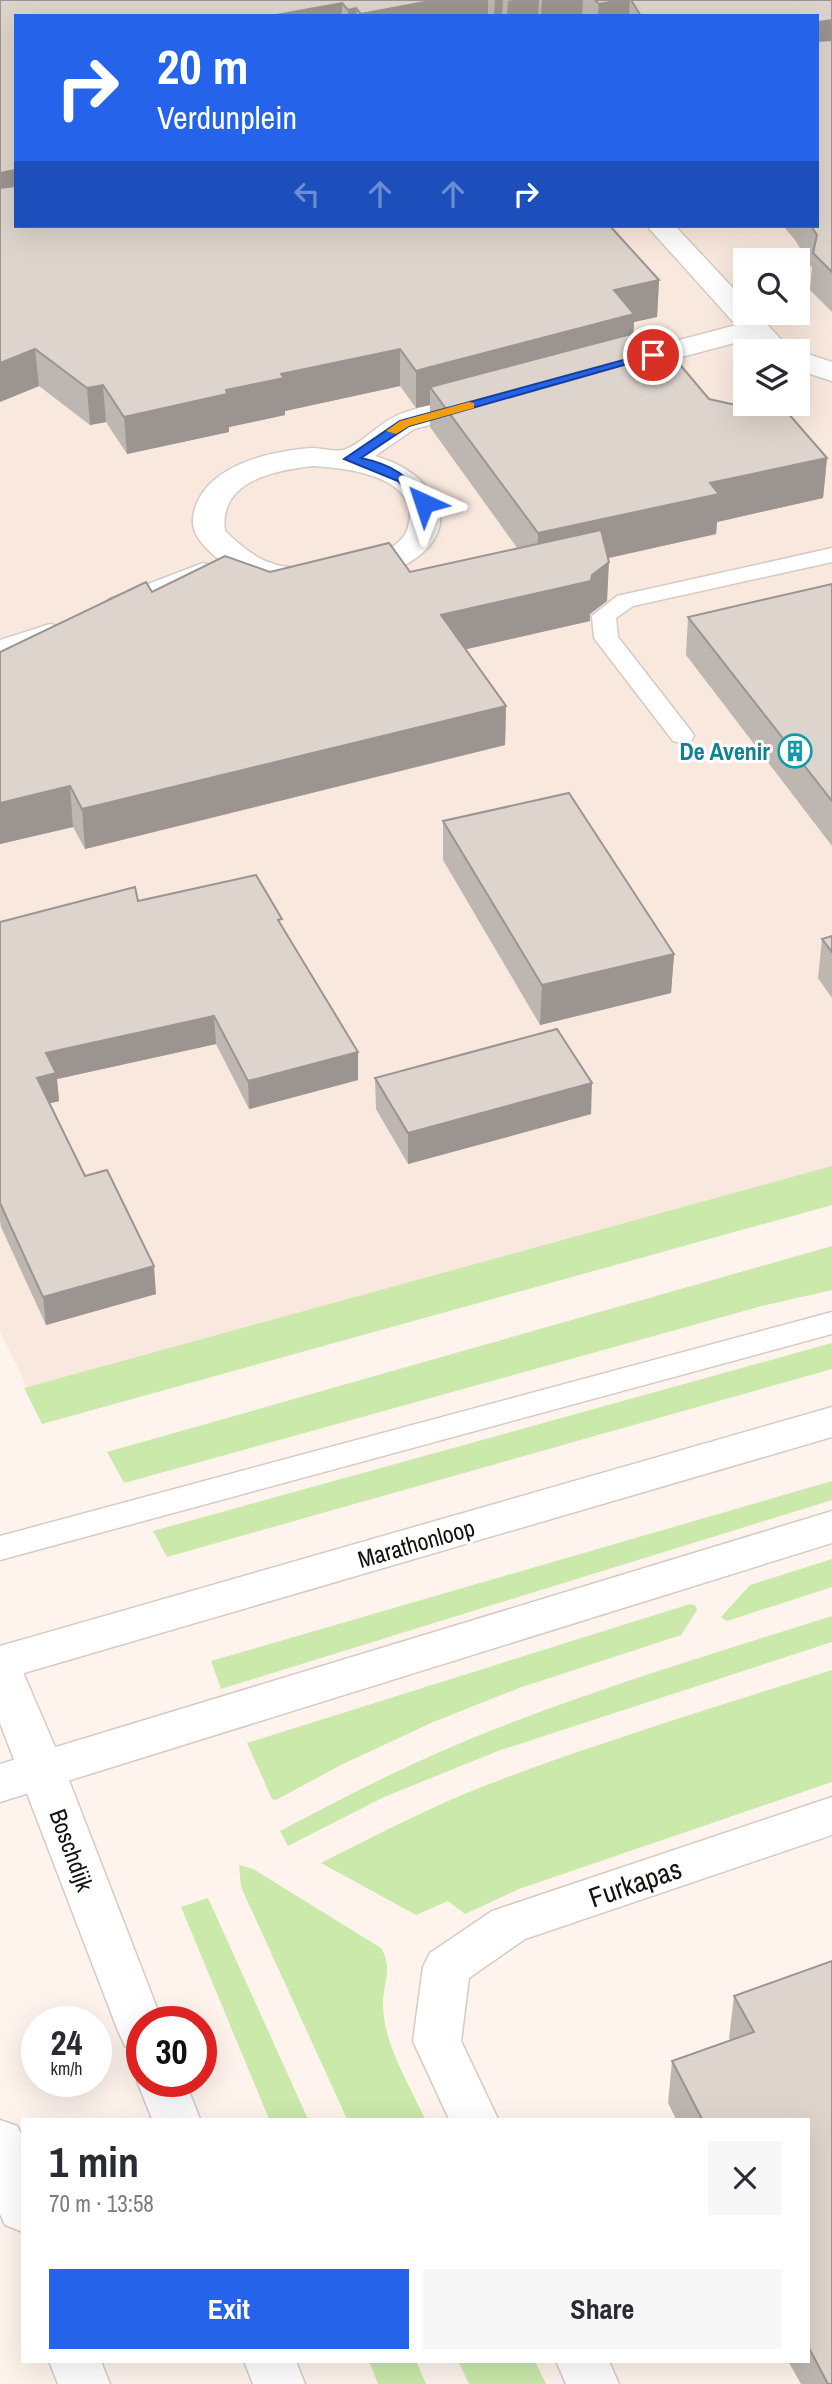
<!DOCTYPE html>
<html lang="en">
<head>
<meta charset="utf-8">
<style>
	body { margin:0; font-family:"Archivo Narrow",sans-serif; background:#f7f7f7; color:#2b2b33; height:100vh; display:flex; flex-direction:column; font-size:26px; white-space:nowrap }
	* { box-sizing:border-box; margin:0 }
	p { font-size:23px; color:#7c7c81 }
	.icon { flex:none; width:38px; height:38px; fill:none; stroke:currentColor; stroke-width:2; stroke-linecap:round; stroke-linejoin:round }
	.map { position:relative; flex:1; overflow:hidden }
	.sheet { position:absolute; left:21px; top:2118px; width:789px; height:245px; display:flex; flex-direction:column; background:#fff; border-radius:0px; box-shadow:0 7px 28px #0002 }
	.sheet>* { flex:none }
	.guide { position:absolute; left:14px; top:14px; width:805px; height:214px; border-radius:0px; box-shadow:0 7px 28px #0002; background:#2563eb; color:#fff; overflow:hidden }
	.buttons { position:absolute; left:733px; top:248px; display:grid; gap:14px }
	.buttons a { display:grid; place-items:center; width:77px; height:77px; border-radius:0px; background:#fff; box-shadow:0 7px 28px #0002; font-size:35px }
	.speed { position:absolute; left:21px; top:2006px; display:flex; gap:14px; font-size:35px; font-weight:700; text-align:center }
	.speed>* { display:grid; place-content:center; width:91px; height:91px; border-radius:50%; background:#fff; box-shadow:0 7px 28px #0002; line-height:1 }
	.speed small { font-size:18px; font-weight:400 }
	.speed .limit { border:10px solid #d22; background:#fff; color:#111 }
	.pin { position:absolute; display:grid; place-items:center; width:60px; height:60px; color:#fff; margin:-30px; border:4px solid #fff; border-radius:50%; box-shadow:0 2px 7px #0007 }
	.me { position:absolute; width:77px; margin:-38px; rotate:318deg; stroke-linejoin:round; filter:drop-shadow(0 0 5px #0008) }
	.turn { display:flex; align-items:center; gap:24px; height:147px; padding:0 28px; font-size:32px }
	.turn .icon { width:91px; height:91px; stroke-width:2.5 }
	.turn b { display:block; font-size:49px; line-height:60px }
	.lanes { display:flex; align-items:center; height:66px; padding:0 28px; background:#0003; justify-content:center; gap:35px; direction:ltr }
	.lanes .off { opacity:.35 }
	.round { display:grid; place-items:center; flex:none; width:74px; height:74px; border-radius:0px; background:#f7f7f7 }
	.head { display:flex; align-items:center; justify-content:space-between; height:119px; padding:0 28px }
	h1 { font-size:42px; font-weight:700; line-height:52px }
	.action { display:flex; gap:14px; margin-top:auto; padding:14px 28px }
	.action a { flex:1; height:80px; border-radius:0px; background:#2563eb; color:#fff; font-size:28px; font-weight:700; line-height:80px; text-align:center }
	.action a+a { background:#f7f7f7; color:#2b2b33 }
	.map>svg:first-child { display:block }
	.built { fill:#f9e8dd; fill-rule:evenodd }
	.green { fill:#cae9aa }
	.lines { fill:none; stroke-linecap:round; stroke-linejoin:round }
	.service-casing { stroke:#d5cbc4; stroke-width:3 }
	.minor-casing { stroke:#d5cbc4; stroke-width:3 }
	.secondary-casing { stroke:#d5cbc4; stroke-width:3 }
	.primary-casing { stroke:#d5cbc4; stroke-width:3 }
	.service { fill:#fff; fill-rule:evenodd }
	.minor { fill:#fff; fill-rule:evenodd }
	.secondary { fill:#fff; fill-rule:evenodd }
	.primary { fill:#fff; fill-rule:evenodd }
	.wall { fill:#beb6b0 }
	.shaded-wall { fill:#9b9490 }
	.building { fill:#ddd4cd; stroke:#9b9490; stroke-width:2 }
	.route { fill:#2563eb; stroke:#184099; stroke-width:2 }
	.slow { fill:#f59e0b }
	.labels { text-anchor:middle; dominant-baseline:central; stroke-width:6; stroke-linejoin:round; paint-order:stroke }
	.culture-label { font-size:24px; font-weight:bold; fill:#0d838f; stroke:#fff; text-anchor:end }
	.street-label { font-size:24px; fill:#15120f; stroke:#fff }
	.near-street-label { font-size:28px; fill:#15120f; stroke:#fff }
</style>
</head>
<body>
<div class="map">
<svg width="832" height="2384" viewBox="0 0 832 2384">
	<rect width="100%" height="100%" fill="#fef4ed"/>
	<path class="built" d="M0 0H832V1200L42 1418 0 1331ZM16 16H817V226H16ZM746 261H798V313H746ZM746 352H798V404H746Z"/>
	<g class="green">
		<path d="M832 1166V1205L42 1424 24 1388Z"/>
		<path d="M832 1246V1290L762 1306 124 1483 107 1452Z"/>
		<path d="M832 1343V1369L167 1557 153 1531Z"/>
		<path d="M832 1481V1500L221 1689 211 1661Z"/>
		<path d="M832 1559V1587L727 1621 721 1617 750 1585Z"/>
		<path d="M690 1604 695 1605 697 1610 681 1635 519 1688 431 1723 343 1764 276 1800 272 1799 247 1743Z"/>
		<path d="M832 1616V1642L498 1751 384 1797 288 1846 280 1831C352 1793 424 1756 500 1727 609 1685 721 1651 832 1616Z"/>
		<path d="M832 1670V1782L519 1889 465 1914 448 1901 416 1915 321 1863C374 1836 428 1808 484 1786 598 1742 716 1707 832 1670Z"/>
		<path d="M239 1865 253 1869 381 1948C394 1969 382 1985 383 2006 384 2045 409 2084 425 2119H347L241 1887Z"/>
		<path d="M208 1898 308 2119H269L181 1907Z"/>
		<path d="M369 2361H416L426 2384H378Z"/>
		<path d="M458 2361H535L546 2384H469Z"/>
	</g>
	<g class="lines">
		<defs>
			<g id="service">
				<path d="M832 548V562L633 606 616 618 618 637 691 731 694 736 691 741 682 743 673 741 594 638 592 616 617 596Z"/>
				<path d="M203 563 211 565 214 570 211 575 125 609H109L105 604 109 599Z"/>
				<path d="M50 624 58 626 62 631 58 636 0 655V640Z"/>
				<path d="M832 1312V1334L0 1560V1536Z"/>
			</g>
			<g id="minor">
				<path d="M647 226H675L746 302V313H756L793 352H762L749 339 618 374 608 371 604 365 608 359 736 325Z"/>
				<path d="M798 351 832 362V381L798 370Z"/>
				<path d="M479 394 489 397 494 403 489 409 414 429 375 456C398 463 417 473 431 493 488 574 264 632 198 538 191 527 192 514 197 503 214 463 273 451 312 448 321 448 334 452 343 450 357 447 378 425 392 418 412 407 455 400 479 394ZM314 466C343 468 410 474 410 516 409 523 408 531 404 536 379 569 304 576 268 562 251 555 238 543 225 531 218 481 275 470 314 466Z"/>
				<path d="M832 1797V1835L525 1939 469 1978 461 2041 498 2119H449L413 2041 423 1967 430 1953 492 1911Z"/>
				<path d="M556 2361H609L619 2384H566Z"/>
			</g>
			<g id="secondary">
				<path d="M832 1407V1437L0 1680V1646Z"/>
				<path d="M832 1511V1543L0 1802V1764Z"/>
			</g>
			<g id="primary">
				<path d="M0 1653 16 1658 22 1670 65 1770 162 2021H142V2052L125 2046 118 2031 0 1723Z"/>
				<path d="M142 2070V2081H185L200 2119H152L137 2081Z"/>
				<path d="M0 2120 17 2126 23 2138V2232L5 2225 0 2214Z"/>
				<path d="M49 2361H101L110 2384H58Z"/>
				<path d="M244 2361H296L305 2384H253Z"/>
			</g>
		</defs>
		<use href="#service" class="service-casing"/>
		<use href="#minor" class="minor-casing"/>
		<use href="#secondary" class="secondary-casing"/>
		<use href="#primary" class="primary-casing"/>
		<use href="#service" class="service"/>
		<use href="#minor" class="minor"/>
		<use href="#secondary" class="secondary"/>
		<use href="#primary" class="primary"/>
	</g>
	<g class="wall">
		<path d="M0 0H832V312L810 290 812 268 795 240 783 226H817V16H16V226H610L659 280 657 317 634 322 633 334 650 329 709 399 758 410 781 405 827 458 823 498 717 522 716 534 608 558 607 601 590 614V621L465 649 506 706 505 745 85 849 73 827 0 844V652L146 582 152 592 225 556 270 572 389 543 410 572 518 549 430 427V405L416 408 400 386 285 411V415L229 427V432L127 454 106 422 90 425 39 386 0 402Z"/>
		<path d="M832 584V846L686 655 688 617Z"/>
		<path d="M443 821 674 954 671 993 540 1025 443 860Z"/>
		<path d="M138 901 283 928 358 1080 249 1109 216 1044 57 1079 59 1101 50 1103 85 1176 156 1294 46 1325 1 1227 0 1220V922Z"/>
		<path d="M832 936V998L818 978 822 939Z"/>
		<path d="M375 1078 591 1114 408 1164 376 1109Z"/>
		<path d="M832 1961V2384H801L788 2361H808V2119H676L668 2103 672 2061 730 2040 729 2038 734 1996Z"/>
	</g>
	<g class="shaded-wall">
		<path d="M435 0H488V16H361V14Z"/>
		<path d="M495 0H503L502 16H494Z"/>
		<path d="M512 0H539L538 16H507L508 1Z"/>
		<path d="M542 0H583L582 16H541Z"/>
		<path d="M620 0H630L629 16H598L599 4Z"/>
		<path d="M342 3V16H271Z"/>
		<path d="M356 8 357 16H348V10Z"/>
		<path d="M832 20V54L817 56 818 22Z"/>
		<path d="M15 170 16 184 0 209V173Z"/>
		<path d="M659 280 657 317 634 322 632 350 430 387V405L416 408V371L614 290Z"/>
		<path d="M35 349 39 386 0 402V363Z"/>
		<path d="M400 349V386L285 411V415L229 427V432L127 454 124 417 226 390 281 374Z"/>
		<path d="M103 385 106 422 90 425 87 388Z"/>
		<path d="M827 458 823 498 717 522 716 534 537 574 538 533 710 483Z"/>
		<path d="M609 562 607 601 590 614V621L441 655V615L592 575Z"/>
		<path d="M506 706 505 745 85 849 82 809Z"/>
		<path d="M70 786 73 827 0 844V803Z"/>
		<path d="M674 954 671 993 540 1025 542 985Z"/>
		<path d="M214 1016 216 1044 57 1079 59 1101 40 1106 37 1078 46 1053Z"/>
		<path d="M358 1052V1080L249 1109 248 1081Z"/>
		<path d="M592 1083 591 1114 408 1164V1133Z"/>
		<path d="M154 1266 156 1294 46 1325 43 1297Z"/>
	</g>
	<g class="building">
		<path d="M0 0H435L361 14 356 8 348 10 342 3 271 16H16V226H610L659 280 614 290 634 314 423 369 416 371 400 349 281 374 284 378 226 390 227 394 124 417 103 385 87 388 35 349 0 363V188L15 186V170L0 173Z"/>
		<path d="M595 0H620L599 4Z"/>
		<path d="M631 0H832V20L818 22V41L832 40V272L813 253 817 235 811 226H817V16H641Z"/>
		<path d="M650 329 709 399 758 410 781 405 827 458 710 483 719 494 538 533 430 387Z"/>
		<path d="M601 530 609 562 592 575 591 581 441 615 506 706 82 809 70 786 0 803V652L146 582 152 592 225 556 270 572 389 543 410 572Z"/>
		<path d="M832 584V801L688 617Z"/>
		<path d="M569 793 674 954 542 985 443 821Z"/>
		<path d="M256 875 282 919 278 920 358 1052 248 1081 214 1016 46 1053 56 1073 37 1078 85 1176 107 1170 154 1266 43 1297 0 1203V922L135 887 138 901Z"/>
		<path d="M832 936V952L822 939Z"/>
		<path d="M557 1029 592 1083 408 1133 375 1078Z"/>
		<path d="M832 1961V2384H828L808 2346V2119H702L672 2061 754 2032 734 1996Z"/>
	</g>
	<path class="route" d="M649 353 659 355 409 426 361 458C394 465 407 476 429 501V506H420L398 481 344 459 400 421Z"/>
	<path class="slow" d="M469 402 474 403V408L409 426 396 434 386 431 400 421Z"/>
	<defs>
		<symbol id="building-ring" viewBox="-11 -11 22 22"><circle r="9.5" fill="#fff" stroke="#0f9aa8" stroke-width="1.5"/><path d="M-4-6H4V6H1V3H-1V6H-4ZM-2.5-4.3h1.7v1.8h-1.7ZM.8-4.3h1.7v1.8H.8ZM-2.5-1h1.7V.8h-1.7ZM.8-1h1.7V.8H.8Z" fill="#0f9aa8"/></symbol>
	</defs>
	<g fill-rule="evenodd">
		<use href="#building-ring" x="776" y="732" width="38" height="38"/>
	</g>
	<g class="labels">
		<g class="culture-label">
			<text x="770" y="751">De Avenir</text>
		</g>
		<g class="street-label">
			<text transform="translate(416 1543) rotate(-16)">Marathonloop</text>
			<text transform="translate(72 1850) rotate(70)">Boschdijk</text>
		</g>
		<g class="near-street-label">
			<text transform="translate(635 1883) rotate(-19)">Furkapas</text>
		</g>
	</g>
</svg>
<div class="buttons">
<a><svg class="icon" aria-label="search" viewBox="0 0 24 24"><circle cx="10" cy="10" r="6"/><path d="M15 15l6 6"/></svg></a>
<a><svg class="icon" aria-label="layers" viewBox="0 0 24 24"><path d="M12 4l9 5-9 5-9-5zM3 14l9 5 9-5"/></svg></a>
</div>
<div class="speed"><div>24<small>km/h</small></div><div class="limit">30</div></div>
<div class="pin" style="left:653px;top:355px;background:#d93025"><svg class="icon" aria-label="arrive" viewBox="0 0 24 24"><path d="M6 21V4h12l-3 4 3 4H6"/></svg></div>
<svg class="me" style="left:424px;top:503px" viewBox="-20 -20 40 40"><path d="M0-17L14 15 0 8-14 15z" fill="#2563eb" stroke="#fff" stroke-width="4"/></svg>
<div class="guide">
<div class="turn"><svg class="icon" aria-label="right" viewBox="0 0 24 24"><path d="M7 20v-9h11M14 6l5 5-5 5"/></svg><div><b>20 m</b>Verdunplein</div></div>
<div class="lanes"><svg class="icon off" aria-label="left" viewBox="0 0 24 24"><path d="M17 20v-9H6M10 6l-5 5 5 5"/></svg><svg class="icon off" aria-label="ahead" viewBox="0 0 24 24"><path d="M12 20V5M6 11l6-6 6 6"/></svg><svg class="icon off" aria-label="ahead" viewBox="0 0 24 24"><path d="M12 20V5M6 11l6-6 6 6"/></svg><svg class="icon" aria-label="right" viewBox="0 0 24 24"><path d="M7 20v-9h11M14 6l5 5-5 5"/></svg></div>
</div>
<section class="sheet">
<div class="head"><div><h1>1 min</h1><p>70 m · 13:58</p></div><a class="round"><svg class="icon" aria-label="close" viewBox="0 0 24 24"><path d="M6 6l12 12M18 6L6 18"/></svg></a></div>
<div class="action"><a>Exit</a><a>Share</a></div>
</section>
</div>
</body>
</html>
